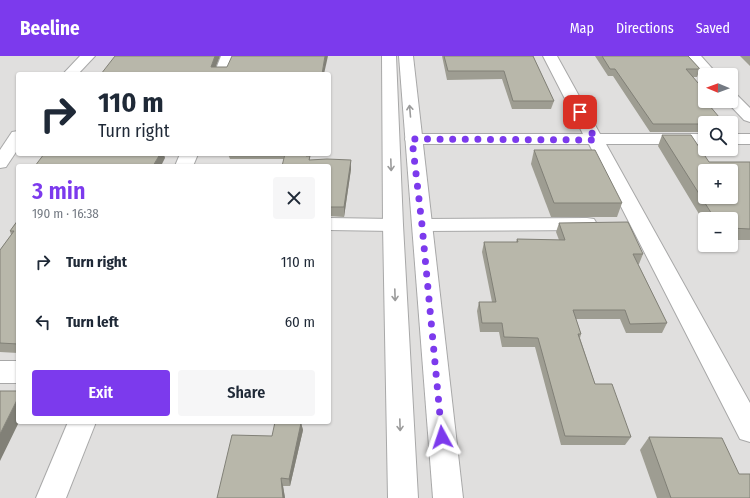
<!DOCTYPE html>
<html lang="en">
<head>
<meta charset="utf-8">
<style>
	body { margin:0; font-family:"Fira Sans Condensed",sans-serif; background:#f6f6f7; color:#1f2937; height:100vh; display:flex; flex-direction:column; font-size:15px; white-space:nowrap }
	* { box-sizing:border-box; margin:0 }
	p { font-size:13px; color:#747a83 }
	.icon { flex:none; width:22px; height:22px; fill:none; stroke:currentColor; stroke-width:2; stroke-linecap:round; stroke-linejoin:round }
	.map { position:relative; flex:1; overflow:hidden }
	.details { position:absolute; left:16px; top:108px; width:315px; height:260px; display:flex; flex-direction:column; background:#fff; border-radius:4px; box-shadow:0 1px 3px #0004 }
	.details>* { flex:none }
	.banner { position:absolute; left:16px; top:16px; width:315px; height:84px; border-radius:4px; box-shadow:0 1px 3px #0004; background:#fff; color:#1f2937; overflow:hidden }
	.needle { width:26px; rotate:271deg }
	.controls { position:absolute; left:698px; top:12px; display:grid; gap:8px }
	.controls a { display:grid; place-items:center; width:40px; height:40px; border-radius:4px; background:#fff; box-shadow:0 1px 3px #0004; font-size:20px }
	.pin { position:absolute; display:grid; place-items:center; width:34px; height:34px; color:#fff; margin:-17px; border-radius:8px; box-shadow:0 2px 6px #0006 }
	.me { position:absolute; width:44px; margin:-22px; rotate:355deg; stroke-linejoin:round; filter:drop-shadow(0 0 3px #0008) }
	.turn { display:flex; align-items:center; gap:14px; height:84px; padding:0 16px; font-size:18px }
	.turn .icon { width:52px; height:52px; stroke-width:2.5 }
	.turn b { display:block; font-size:28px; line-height:34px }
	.round { display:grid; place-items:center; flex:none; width:42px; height:42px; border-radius:4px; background:#f6f6f7 }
	.head { display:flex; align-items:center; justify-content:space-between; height:68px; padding:0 16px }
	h1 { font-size:24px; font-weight:600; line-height:30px; color:#7c3aed }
	.primary-button { display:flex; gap:8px; margin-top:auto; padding:8px 16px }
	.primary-button a { flex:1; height:46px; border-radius:4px; background:#7c3aed; color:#fff; font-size:16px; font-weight:600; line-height:46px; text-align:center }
	.primary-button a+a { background:#f6f6f7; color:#1f2937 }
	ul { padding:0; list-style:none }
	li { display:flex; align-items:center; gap:12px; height:60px; padding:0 16px }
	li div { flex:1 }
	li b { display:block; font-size:15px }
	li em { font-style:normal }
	header { display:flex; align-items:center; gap:24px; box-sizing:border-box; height:56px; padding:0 20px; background:#7c3aed; color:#fff }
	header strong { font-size:19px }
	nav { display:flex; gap:22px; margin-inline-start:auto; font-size:14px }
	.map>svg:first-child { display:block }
	.residential { fill:#e0dfde; fill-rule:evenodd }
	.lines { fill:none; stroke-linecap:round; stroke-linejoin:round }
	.minor-casing { stroke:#a8a8a8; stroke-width:2 }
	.tertiary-casing { stroke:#a8a8a8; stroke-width:2 }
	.minor { fill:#fff; fill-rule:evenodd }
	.tertiary { fill:#fff; fill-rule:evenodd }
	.wall { fill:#9e9d92 }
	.shaded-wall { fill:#818077 }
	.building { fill:#b8b7aa; stroke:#818077; fill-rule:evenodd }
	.oneway { stroke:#9b9b9b }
	.route { stroke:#7c3aed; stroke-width:7; stroke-dasharray:0 12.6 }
</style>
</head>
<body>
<header>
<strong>Beeline</strong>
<nav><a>Map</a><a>Directions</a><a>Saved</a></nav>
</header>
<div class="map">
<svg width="750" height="442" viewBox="0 0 750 442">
	<rect width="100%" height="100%" fill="#f0f2e8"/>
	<path class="residential" d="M0 0H750V442H0ZM18 18H329V98H18ZM705 19H731V45H705ZM705 67H731V93H705ZM18 110H329V366H18ZM705 115H731V141H705ZM705 163H731V189H705Z"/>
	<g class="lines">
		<defs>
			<g id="minor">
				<path d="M80 0H95L78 18H63Z"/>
				<path d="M221 0H235L228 18H214Z"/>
				<path d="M543 0H557L600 78H705V88H606L750 347V386L740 383 589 88H413L407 87 405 83 407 79 413 78H583Z"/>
				<path d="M686 0H701L718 19H705V21Z"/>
				<path d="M731 36 736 38 750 52V66L744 64 726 45H731Z"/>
				<path d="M18 75V93L6 111 0 112V94L12 76Z"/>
				<rect x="731" y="78" width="19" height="10"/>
				<path d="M180 98H198L193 110H175Z"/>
				<path d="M329 162 393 163 400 164 403 169 400 174 393 175 329 174Z"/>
				<path d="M587 162 594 163 597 168 594 173 587 174 422 175 415 174 412 169 415 164 422 163Z"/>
				<rect x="0" y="305" width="18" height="22"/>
				<path d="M68 366H96L66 442H36Z"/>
			</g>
			<g id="tertiary">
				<path d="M382 0H396L403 169 418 442H388L383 169Z"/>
				<path d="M399 0H413L463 442H433Z"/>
			</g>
		</defs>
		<use href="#minor" class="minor-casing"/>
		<use href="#tertiary" class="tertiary-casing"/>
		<use href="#minor" class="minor"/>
		<use href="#tertiary" class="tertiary"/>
	</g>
	<g class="wall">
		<path d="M442 0H533L554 45 551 53H512L502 23 447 24Z"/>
		<path d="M595 0H688L700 13 697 21H693L705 35V42L704 44 705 76H650L613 20H608Z"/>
		<path d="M740 0H750V10Z"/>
		<path d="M662 79 709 106H750V184H731V163H705V168L658 90Z"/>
		<path d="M534 94 622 147 617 161H551L531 108Z"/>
		<path d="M228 98H310L309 100H310V104H351V113L344 161 329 160V110L284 103H230Z"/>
		<path d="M18 164V297L0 296V194L11 179 10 175Z"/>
		<path d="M559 167 643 198 639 208H638L667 267 662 277H626L620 263H576L581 278 580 282 595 328 631 381 625 389H561L535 291H502L499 276H480L477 255 479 246H492L482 196 484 186H516L517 183 559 184 556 176Z"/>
		<path d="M301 367 303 374 290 430H283L285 442H217L272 380Z"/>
		<path d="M649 381 750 442H657L640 394Z"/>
	</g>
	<g class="shaded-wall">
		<path d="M215 0H220L213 18 211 11Z"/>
		<path d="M325 0H328L324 18H322Z"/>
		<path d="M160 98H164L165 102 161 110H153Z"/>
		<path d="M351 104V113L344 161V151Z"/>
		<path d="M18 342V366H19L0 405V378Z"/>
		<path d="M301 367 303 374 290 430 289 423Z"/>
		<path d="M281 422 283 430 285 442H283Z"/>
	</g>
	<g class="building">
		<path d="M115 0H215L211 11H227L232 0H325L322 18H101Z"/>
		<path d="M444 0H533L554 45H513L504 15H448Z"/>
		<path d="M602 0H688L700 13H686L705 35V37H699L724 67H705V68H653L615 13H610Z"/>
		<path d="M662 79H691L709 106H750V173L731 172V163H715ZM705 115H731V141H705Z"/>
		<path d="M534 94H595L622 147H554Z"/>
		<path d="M44 98H160L153 110H35Z"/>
		<path d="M285 98H307L306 100H310L309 104 327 103 351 104 344 151H329V110H282Z"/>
		<path d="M18 164V288L0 287V194L14 175H10Z"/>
		<path d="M628 166 643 198H633L667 267 630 268 625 254H573L581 278H578L595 328H612L631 381 565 380 538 282 504 281 502 267H482L479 246H496L484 186H518L517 183 565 184 559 167Z"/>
		<path d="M0 335H18V342L0 378Z"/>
		<path d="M275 366 301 367 289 423 281 422 283 442H217L232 379 272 380Z"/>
		<path d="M649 381 722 382 739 418H750V442H671Z"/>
	</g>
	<defs><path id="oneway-shaft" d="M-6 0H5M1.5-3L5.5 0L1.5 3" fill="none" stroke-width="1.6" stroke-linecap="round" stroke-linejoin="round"/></defs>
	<g class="oneway">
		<use href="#oneway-shaft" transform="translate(410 55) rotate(-95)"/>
		<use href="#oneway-shaft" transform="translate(391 109) rotate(88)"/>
		<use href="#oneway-shaft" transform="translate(395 239) rotate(88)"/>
		<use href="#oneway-shaft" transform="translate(400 369) rotate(88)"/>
	</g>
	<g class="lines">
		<path class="route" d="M442 381 422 169 412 83 596 84 580 56"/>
	</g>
</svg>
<div class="controls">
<a><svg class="needle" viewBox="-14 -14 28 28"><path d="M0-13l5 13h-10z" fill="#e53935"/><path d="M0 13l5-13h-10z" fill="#747a83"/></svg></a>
<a><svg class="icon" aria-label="search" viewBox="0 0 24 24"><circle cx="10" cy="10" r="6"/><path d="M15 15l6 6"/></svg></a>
<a>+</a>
<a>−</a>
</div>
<div class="pin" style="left:580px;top:56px;background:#d93025"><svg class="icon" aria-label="arrive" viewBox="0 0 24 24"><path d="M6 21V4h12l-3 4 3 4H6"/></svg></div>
<svg class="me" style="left:442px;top:381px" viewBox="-20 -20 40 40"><path d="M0-17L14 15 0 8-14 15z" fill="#7c3aed" stroke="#fff" stroke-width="4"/></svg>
<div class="banner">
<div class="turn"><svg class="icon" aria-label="right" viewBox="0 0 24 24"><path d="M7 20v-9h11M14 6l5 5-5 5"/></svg><div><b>110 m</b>Turn right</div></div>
</div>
<section class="details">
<div class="head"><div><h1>3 min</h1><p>190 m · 16:38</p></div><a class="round"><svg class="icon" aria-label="close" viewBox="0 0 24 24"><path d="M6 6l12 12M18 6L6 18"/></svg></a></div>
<ul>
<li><svg class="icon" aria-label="right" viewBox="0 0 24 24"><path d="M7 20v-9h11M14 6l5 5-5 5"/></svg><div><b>Turn right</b></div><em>110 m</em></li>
<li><svg class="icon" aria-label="left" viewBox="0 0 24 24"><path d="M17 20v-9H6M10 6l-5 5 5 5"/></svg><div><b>Turn left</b></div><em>60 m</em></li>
</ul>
<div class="primary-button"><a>Exit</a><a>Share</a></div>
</section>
</div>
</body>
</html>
